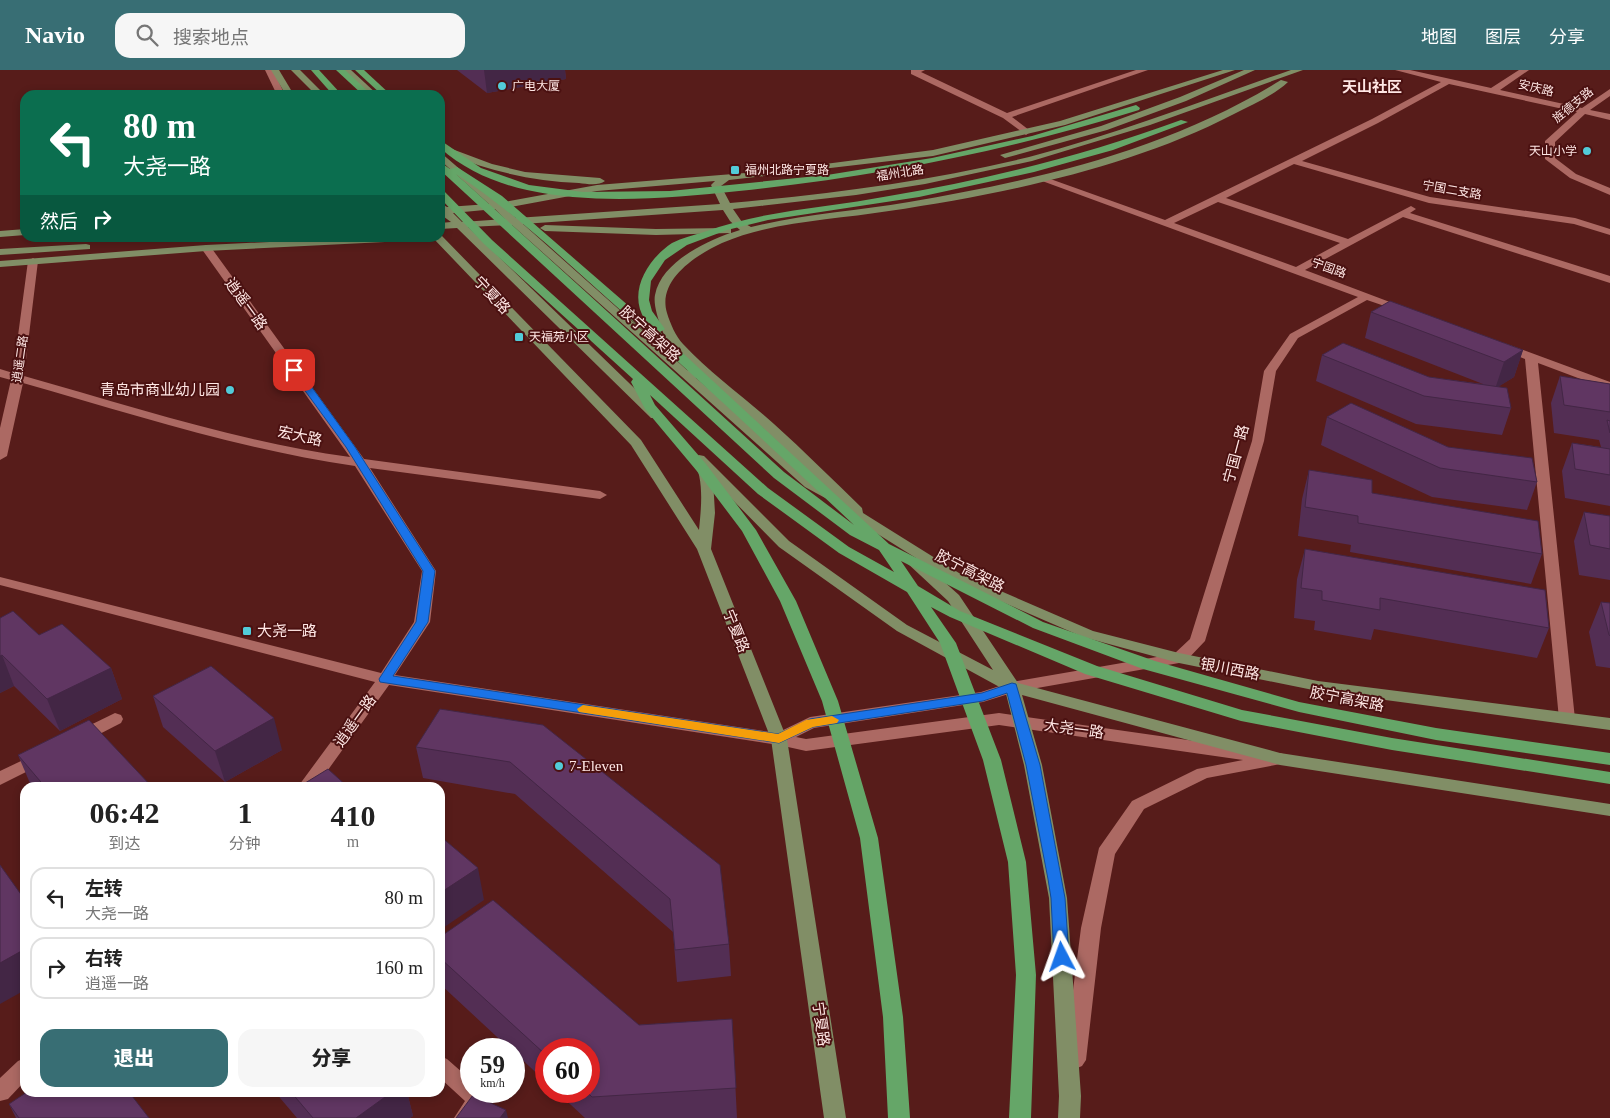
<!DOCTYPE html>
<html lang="zh">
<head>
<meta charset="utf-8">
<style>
	body { margin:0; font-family:"Times New Roman","Noto Sans SC",serif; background:#f6f6f6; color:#222; height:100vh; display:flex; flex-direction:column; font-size:19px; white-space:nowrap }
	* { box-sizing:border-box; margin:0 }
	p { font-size:16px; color:#767676 }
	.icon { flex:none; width:28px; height:28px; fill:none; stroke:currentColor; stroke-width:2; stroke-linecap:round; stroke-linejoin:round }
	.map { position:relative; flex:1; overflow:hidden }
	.details { position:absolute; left:20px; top:712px; width:425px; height:315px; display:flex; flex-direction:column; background:#fff; border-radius:15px; box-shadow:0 2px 8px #0003 }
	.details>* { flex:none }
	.guide { position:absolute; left:20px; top:20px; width:425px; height:152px; border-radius:15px; box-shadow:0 2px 8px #0003; background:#0b6e4f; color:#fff; overflow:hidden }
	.speed { position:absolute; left:460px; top:968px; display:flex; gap:10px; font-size:25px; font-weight:700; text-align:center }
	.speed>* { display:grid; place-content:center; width:65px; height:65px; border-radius:50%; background:#fff; box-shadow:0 2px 8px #0003; line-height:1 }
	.speed small { font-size:12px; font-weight:400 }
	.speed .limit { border:8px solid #d22; background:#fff; color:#111 }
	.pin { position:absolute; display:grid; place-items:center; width:42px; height:42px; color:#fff; margin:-21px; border-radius:10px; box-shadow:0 2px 8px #0006 }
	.me { position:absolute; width:55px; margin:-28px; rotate:356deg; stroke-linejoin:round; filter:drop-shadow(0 0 4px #0008) }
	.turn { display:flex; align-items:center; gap:18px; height:105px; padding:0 20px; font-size:22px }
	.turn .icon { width:65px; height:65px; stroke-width:2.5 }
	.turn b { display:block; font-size:35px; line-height:42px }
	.then { display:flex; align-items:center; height:48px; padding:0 20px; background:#0003; gap:10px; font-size:19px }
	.eta { display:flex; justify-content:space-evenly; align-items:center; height:85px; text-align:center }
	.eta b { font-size:30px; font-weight:800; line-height:35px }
	.button { display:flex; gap:10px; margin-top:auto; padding:10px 20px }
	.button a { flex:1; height:58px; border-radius:15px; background:#386e74; color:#fff; font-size:20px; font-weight:800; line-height:58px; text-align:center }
	.button a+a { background:#f6f6f6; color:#222 }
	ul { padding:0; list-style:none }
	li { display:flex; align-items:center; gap:15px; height:62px; margin:0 10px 8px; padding:0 10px; border:2px solid #e0e0e0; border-radius:15px }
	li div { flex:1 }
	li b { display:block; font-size:19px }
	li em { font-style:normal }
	header { display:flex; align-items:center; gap:30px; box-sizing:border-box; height:70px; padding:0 25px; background:#386e74; color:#fff }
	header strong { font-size:24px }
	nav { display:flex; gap:28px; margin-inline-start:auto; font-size:18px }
	.search { width:350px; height:45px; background:#f6f6f6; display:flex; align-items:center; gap:12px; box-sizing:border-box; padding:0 18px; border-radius:15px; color:#767676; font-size:19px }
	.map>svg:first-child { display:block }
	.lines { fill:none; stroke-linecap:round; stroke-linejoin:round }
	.minor { fill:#ac6963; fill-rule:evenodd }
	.major { fill:#818e66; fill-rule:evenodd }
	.highway { fill:#65a668; fill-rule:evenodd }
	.wall { fill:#532e54 }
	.shaded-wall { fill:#432645 }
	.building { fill:#603662; stroke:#432645 }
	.route { fill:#1a73e8; stroke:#114b97 }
	.slow { fill:#f59e0b }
	.poi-dot { fill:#52cbd8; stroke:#4b1111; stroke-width:2 }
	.labels { text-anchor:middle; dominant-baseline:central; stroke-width:4; stroke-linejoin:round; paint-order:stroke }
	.far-poi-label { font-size:12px; fill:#fee6e4; stroke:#4b1111; text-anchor:start }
	.far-street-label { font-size:12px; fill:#fee6e4; stroke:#4b1111 }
	.far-quarter-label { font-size:15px; font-weight:bold; fill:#fee6e4; stroke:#4b1111 }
	.street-label { font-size:15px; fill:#fee6e4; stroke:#4b1111 }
	.poi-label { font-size:15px; fill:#fee6e4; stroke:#4b1111; text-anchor:start }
</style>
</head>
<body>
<header>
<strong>Navio</strong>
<div class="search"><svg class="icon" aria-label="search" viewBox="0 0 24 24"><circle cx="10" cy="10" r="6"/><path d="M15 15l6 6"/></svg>搜索地点</div>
<nav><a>地图</a><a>图层</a><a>分享</a></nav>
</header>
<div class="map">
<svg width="1610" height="1048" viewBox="0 0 1610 1048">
	<rect width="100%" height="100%" fill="#571c1a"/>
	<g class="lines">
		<g class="minor">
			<path d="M265 0H273L285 25H277Z"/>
			<path d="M911 0H925L921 2 1007 43 1136 0H1148L1012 47 1029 60 1030 62 1026 65 1003 48 911 4Z"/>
			<path d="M1395 0H1410L1491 18 1519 0H1529L1500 20 1582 38 1610 19V26L1590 40 1610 44V50L1585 44 1555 72V88L1576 104 1610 118V125L1570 108 1545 89V71L1577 42 1449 14 1378 53 1302 91 1430 127 1575 148 1610 159V165L1574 154 1429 133 1294 94 1226 128 1348 169 1411 136 1416 139 1410 143 1610 206V213L1403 147 1305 200 1411 240 1405 243 1367 230 1298 268 1276 301 1264 371 1205 571 1185 592 1179 593 1015 622 983 632 814 658 796 667 806 669 999 643 1251 679 1257 681 1258 687 1280 683 1286 685 1289 689 1286 693 1207 708 1144 739 1115 784 1101 858 1086 990 1082 996 1075 999 1068 996 1064 990 1081 858 1099 778 1132 731 1197 699 1243 690 999 655 806 681 779 675 389 615 315 718H297L375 612 0 515V507L381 603 414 552 422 501 355 396C242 380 132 344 23 313L7 386 0 390V358L11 310 0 307V299L13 303 28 191 33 188 38 191 24 306C131 336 239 372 350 387L201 178 206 175 210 176 364 389 600 421 607 425 600 429 370 398 436 501 430 552 395 605 777 663 810 647 981 622 1012 612 1174 584 1190 569 1252 371 1264 301 1290 264 1358 227 1034 108 1042 106 1165 150 1372 49 1441 12ZM1218 132 1340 173 1296 197 1174 153Z"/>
			<path d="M1504 273 1610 312V320L1538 293 1575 649 1573 653H1561L1559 649 1525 289 1500 279V275Z"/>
			<path d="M115 643 121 645 123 649 121 653 84 672H72L70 668 72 664Z"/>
			<path d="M40 682 46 684 49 688 46 692 0 715V701Z"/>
			<path d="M440 986 447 989 471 1010V1021H484L490 1030 478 1048H454L465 1031 440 1008Z"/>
			<path d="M25 988V1011L8 1029 0 1031V1008L18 991Z"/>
		</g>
		<g class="major">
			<path d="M271 0H279L294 25H286Z"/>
			<path d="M291 0H300L325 25H316Z"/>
			<path d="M342 0H351L378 25H369Z"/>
			<path d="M1223 0H1235L1065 55 933 86 729 110 721 116 730 133C830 124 931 111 1029 87 1118 64 1204 30 1291 0H1303L1150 55 1032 91 925 114 856 125 733 139 742 152 751 157C803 144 856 141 909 132 1038 110 1168 80 1281 10L1288 12C1273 26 1252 35 1234 44 1130 98 1003 124 889 141 833 150 774 151 722 173 696 185 657 210 667 243 670 253 676 267 683 274 710 303 744 327 774 354 804 381 833 410 862 438L863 443 959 503 1093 561 1179 583 1318 611 1610 648V660L1318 621 1179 593 1083 567 949 509 922 492 959 525 1018 613 1280 683 1610 734V746L1280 695 1022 625 1042 695 1067 828 1081 1026 1080 1048H1058L1059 1026 1049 828 1024 695 1005 620 897 561 779 477 713 410 715 443 711 479 787 669 846 1048H824L771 669 697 479 631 375 433 168 442 166 641 370 699 460C701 439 705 406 692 389L699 385 704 386 789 471 907 555 993 600 948 531 906 492 908 489 916 488 841 441 839 438 843 435 833 426 827 429 805 417 512 155 468 157 659 342 661 345 659 348H651L457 158 440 159V153L451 152 440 144V133L447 137 489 134 440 90V82L499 133 597 115 771 101 933 80 1060 51ZM715 111 711 115 720 134 516 148 505 138 597 121ZM495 139 505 149 462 152 453 143ZM723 140 730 151 740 160 731 163V159L727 158 656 159 545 155 540 158 545 161 656 165 730 163C703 173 661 193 655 225 652 240 667 273 675 287H683L766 361 825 418 696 308 695 303 687 300 523 154Z"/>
			<path d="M1244 0H1255L1186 31 1107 60 1005 88 1000 85 1101 56 1180 27Z"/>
			<path d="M452 79 492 94 525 102 600 108 605 111C599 116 587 114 579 113 534 111 491 102 449 84L447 82Z"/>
			<path d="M25 159V165L0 167V161Z"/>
			<path d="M353 168H410L405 171 206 181 0 197V191L206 175Z"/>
			<path d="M86 174 90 175V179L0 185V179Z"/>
		</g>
		<g class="highway">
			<path d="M311 0H319L342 25H333Z"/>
			<path d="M336 0H345L372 25H363Z"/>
			<path d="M355 0H364L391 25H382Z"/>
			<path d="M1136 35 1140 38 1139 40C1008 81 875 107 739 121 670 128 596 135 527 120 495 113 465 100 440 78V70L481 98 529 115 583 122 670 121 827 105 932 88 1032 66Z"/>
			<path d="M1181 50 1188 52 1113 80 1034 102 919 127 768 150 727 160 687 175 665 190 651 211 649 230 652 241 665 259 660 262 889 474 1043 552 1155 591 1299 632 1436 658 1610 683V695L1436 670 1299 642 1143 599 1033 558 901 491 918 516 960 541 1097 596 1242 640 1392 668 1610 702V714L1392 680 1241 651 1085 604 950 547 931 537 956 573 1001 690 1026 792 1036 905 1031 1048H1009L1016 905 1008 792 983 690 940 573 907 522 839 483 758 424 650 325 655 335 706 394 756 460 796 531 838 631 878 768 903 947 910 1048H888L883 947 860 768 822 631 780 531 742 461 696 400 645 339 631 312 633 309 484 174 440 128V119L443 120 492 170 768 418 849 477 894 502 879 480 850 465 774 408 440 100V92L450 99 457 97 502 126 645 250C627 222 648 189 672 173 682 168 694 165 704 162 764 140 827 138 889 126 989 109 1086 85 1181 50ZM456 104C511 140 559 185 608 229 692 303 773 379 854 455L784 402Z"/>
		</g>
	</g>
	<g class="wall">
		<path d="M457 0H565L566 9 487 23Z"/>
		<path d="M1371 242 1523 280 1514 307 1499 316 1511 338 1502 365 1416 354 1316 311 1322 285 1429 307 1483 314 1365 268Z"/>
		<path d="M1560 306 1610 314V436L1565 428 1562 401 1572 373 1601 377 1599 370 1554 363 1551 333Z"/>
		<path d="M1327 347 1448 377 1537 412 1527 440 1432 427 1321 375Z"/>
		<path d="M1309 400 1542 484 1531 514 1350 482 1351 475 1298 466 1302 429Z"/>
		<path d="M1584 442 1610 446V510L1579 505 1574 471Z"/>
		<path d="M1305 479 1549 558 1537 588 1374 559 1371 570 1314 560 1315 551 1294 548 1297 509Z"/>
		<path d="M1601 532 1610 533V598L1596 596 1589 562Z"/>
		<path d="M0 548 111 598 122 629 60 661 14 616 0 623Z"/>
		<path d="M153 626 282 680 225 712 163 657Z"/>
		<path d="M543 655 729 874 731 906 677 912 673 862 515 724 423 708 416 677Z"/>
		<path d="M18 685 153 718H32Z"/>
		<path d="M440 867 639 955 732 949 737 1048H585L556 1021H589L546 979V1012L514 982V979H510L440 914Z"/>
		<path d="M275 1022H407L413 1046 410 1048H297Z"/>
		<path d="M9 1034 149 1048H16Z"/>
	</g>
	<g class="shaded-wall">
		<path d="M484 0H565L566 9 487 23Z"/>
		<path d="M1523 280 1514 307 1495 319 1504 292Z"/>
		<path d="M2 585 14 616 0 623V586Z"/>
		<path d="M111 598 122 629 60 661 47 629Z"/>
		<path d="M274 648 282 680 225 712 215 681Z"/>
		<path d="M478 798 484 830 440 860V823Z"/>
		<path d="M25 879V920L0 934V893Z"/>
		<path d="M392 1022H407L413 1046 410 1048H356Z"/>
		<path d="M506 1040 508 1048H500Z"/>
	</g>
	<g class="building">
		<path d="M1390 231 1523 280 1504 292 1371 242Z"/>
		<path d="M1343 273 1429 307 1507 318 1511 338 1424 326 1322 285Z"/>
		<path d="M1560 306 1610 314V342L1564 335Z"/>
		<path d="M1351 333 1448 377 1532 388 1537 412 1440 398 1327 347Z"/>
		<path d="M1607 350 1610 351V363Z"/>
		<path d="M1572 373 1610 379V405L1575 399Z"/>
		<path d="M1309 400 1372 410V423L1538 451 1542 484 1358 453V446L1305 437Z"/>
		<path d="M1584 442 1610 446V479L1590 475Z"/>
		<path d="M1305 479 1545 520 1549 558 1380 528V540L1322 530V521L1301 518Z"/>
		<path d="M1601 532 1610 533V566L1609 565Z"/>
		<path d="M13 541 39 565 62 554 111 598 47 629 2 585 0 586V548Z"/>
		<path d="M211 596 274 648 215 681 153 626Z"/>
		<path d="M440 639 543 655 720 795 729 874 675 880 670 829 510 692 416 677Z"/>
		<path d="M89 650 153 718H46L18 685Z"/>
		<path d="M328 699 349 718H297Z"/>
		<path d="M440 766 478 798 440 823Z"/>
		<path d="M0 795 25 830V879L0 893Z"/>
		<path d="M493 830 639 955 732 949 736 1018 592 1027 586 1021H589V979H546V985L440 888V867Z"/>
		<path d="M27 1022H129L149 1048H19L9 1034Z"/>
		<path d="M291 1022H392L356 1048H313Z"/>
		<path d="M473 1025 506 1040 500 1048H456Z"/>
	</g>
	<path class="route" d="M291 298H298L355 377 435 501 428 552 393 606 778 664 810 649 982 623 1012 613 1016 614 1040 695 1065 828 1069 887 1067 892H1056L1054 887 1051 828 1048 809 1026 695 1007 623 983 631 813 657 779 673 380 612 379 609 416 552 423 501 346 377 290 300Z"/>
	<path class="slow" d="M583 635 778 664 806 650 832 646 839 650 837 653 813 657 779 673 579 642 577 639Z"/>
	<g class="poi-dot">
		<circle cx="502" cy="16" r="5"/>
		<circle cx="1587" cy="81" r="5"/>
		<rect x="730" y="95" width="10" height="10" rx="2.5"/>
		<rect x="514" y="262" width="10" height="10" rx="2.5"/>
		<circle cx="230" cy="320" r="5"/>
		<rect x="242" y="556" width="10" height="10" rx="2.5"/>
		<circle cx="559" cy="696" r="5"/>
	</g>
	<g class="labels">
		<g class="far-poi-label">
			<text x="512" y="16">广电大厦</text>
			<text x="1577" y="81" text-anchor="end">天山小学</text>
			<text x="745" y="100">福州北路宁夏路</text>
			<text x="529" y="267">天福苑小区</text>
		</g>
		<g class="far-street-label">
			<text transform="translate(1536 18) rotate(13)">安庆路</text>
			<text transform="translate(1573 35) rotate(-39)">旌德支路</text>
			<text transform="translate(900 103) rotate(-9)">福州北路</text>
			<text transform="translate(1452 120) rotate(10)">宁国二支路</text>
			<text transform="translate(1329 198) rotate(20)">宁国路</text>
			<text transform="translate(20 289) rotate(-82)">逍遥二路</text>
		</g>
		<g class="far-quarter-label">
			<text x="1372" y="17">天山社区</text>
		</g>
		<g class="street-label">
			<text transform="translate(492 225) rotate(47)">宁夏路</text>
			<text transform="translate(246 234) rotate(54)">逍遥一路</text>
			<text transform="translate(650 264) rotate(42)">胶宁高架路</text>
			<text transform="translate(300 366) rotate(12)">宏大路</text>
			<text transform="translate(1236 384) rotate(-75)">宁国一路</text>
			<text transform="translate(970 501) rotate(27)">胶宁高架路</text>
			<text transform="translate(736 561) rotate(68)">宁夏路</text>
			<text transform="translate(1230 599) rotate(11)">银川西路</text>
			<text transform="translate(1347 629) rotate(11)">胶宁高架路</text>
			<text transform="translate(355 651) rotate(-54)">逍遥一路</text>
			<text transform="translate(1074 659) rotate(8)">大尧一路</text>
			<text transform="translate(821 954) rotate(82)">宁夏路</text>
		</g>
		<g class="poi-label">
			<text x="220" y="320" text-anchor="end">青岛市商业幼儿园</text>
			<text x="257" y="561">大尧一路</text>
			<text x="569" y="696">7-Eleven</text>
		</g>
	</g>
</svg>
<div class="speed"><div>59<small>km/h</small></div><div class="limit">60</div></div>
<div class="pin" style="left:294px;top:300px;background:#d93025"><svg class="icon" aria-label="arrive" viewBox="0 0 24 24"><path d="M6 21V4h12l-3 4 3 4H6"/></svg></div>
<svg class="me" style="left:1062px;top:887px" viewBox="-20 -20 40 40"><path d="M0-17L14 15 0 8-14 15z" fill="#1a73e8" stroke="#fff" stroke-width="4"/></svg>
<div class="guide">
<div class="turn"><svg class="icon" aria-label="left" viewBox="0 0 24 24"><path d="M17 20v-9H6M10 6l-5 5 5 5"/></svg><div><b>80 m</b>大尧一路</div></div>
<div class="then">然后<svg class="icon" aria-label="right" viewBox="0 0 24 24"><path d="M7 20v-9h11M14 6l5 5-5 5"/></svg></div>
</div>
<section class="details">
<div class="eta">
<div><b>06:42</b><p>到达</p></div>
<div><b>1</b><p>分钟</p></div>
<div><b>410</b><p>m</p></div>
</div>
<ul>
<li><svg class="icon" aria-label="left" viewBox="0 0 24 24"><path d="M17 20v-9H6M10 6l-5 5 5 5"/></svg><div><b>左转</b><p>大尧一路</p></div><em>80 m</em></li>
<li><svg class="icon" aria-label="right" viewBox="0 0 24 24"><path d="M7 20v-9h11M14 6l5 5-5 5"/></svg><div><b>右转</b><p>逍遥一路</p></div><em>160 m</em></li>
</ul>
<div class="button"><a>退出</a><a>分享</a></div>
</section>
</div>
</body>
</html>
